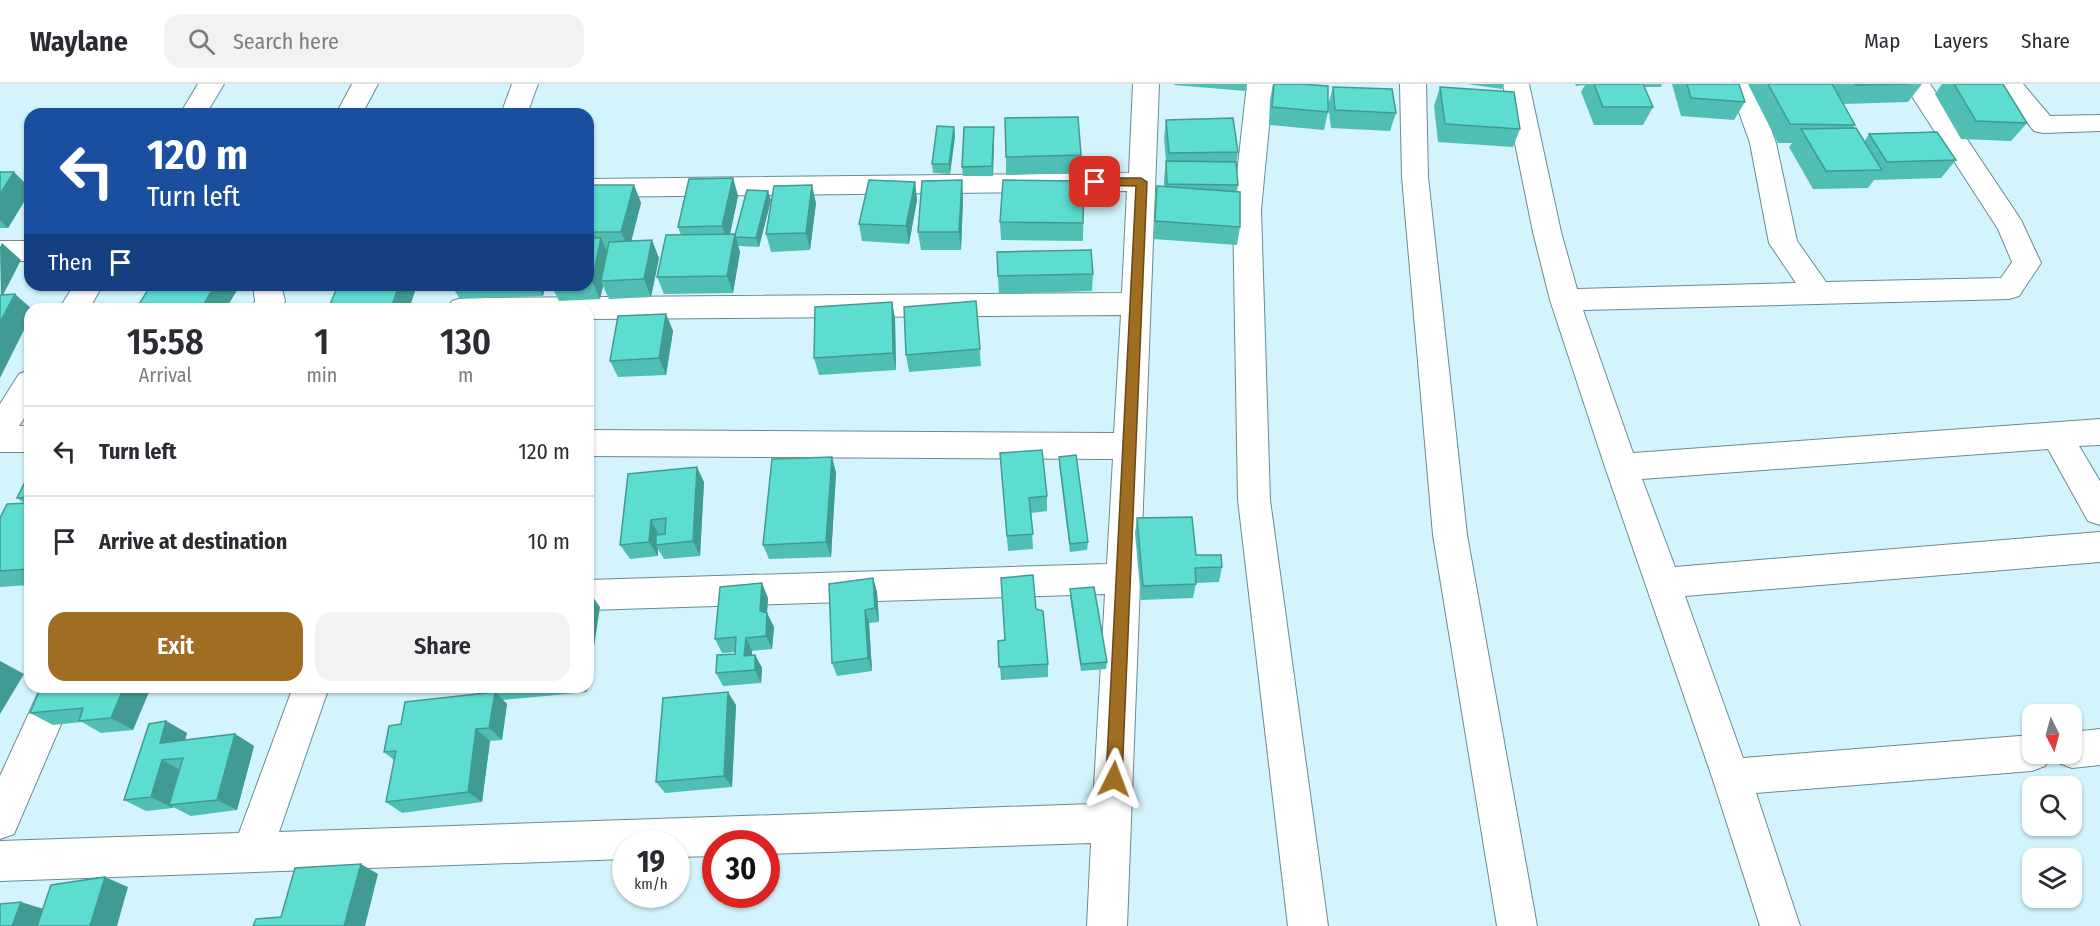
<!DOCTYPE html>
<html lang="en">
<head>
<meta charset="utf-8">
<style>
	body { margin:0; font-family:"Fira Sans Condensed",sans-serif; background:#f2f2f3; color:#2b2b33; height:100vh; display:flex; flex-direction:column; font-size:22px; white-space:nowrap }
	* { box-sizing:border-box; margin:0 }
	p { font-size:20px; color:#7c7c81 }
	.icon { flex:none; width:33px; height:33px; fill:none; stroke:currentColor; stroke-width:2; stroke-linecap:round; stroke-linejoin:round }
	.map { position:relative; flex:1; overflow:hidden }
	.details { position:absolute; left:24px; top:219px; width:570px; height:390px; display:flex; flex-direction:column; background:#fff; border-radius:18px; box-shadow:0 2px 4px #0004 }
	.details>* { flex:none }
	.top-card { position:absolute; left:24px; top:24px; width:570px; height:183px; border-radius:18px; box-shadow:0 2px 4px #0004; background:#1a4fa0; color:#fff; overflow:hidden }
	.needle { width:39px; rotate:174deg }
	.fabs { position:absolute; left:2022px; top:620px; display:grid; gap:12px }
	.fabs a { display:grid; place-items:center; width:60px; height:60px; border-radius:12px; background:#fff; box-shadow:0 2px 4px #0004; font-size:30px }
	.speed { position:absolute; left:612px; top:746px; display:flex; gap:12px; font-size:30px; font-weight:700; text-align:center }
	.speed>* { display:grid; place-content:center; width:78px; height:78px; border-radius:50%; background:#fff; box-shadow:0 2px 4px #0004; line-height:1 }
	.speed small { font-size:15px; font-weight:400 }
	.speed .limit { border:9px solid #d22; background:#fff; color:#111 }
	.pin { position:absolute; display:grid; place-items:center; width:51px; height:51px; color:#fff; margin:-26px; border-radius:12px; box-shadow:0 3px 9px #0006 }
	.me { position:absolute; width:66px; margin:-33px; rotate:3deg; stroke-linejoin:round; filter:drop-shadow(0 0 4px #0008) }
	.turn { display:flex; align-items:center; gap:21px; height:126px; padding:0 24px; font-size:27px }
	.turn .icon { width:78px; height:78px; stroke-width:2.5 }
	.turn b { display:block; font-size:42px; line-height:51px }
	.then { display:flex; align-items:center; height:57px; padding:0 24px; background:#0003; gap:12px; font-size:22px }
	.eta { display:flex; justify-content:space-evenly; align-items:center; height:102px; text-align:center }
	.eta b { font-size:36px; font-weight:600; line-height:42px }
	.primary-button { display:flex; gap:12px; margin-top:auto; padding:12px 24px }
	.primary-button a { flex:1; height:69px; border-radius:18px; background:#9f6e22; color:#fff; font-size:24px; font-weight:600; line-height:69px; text-align:center }
	.primary-button a+a { background:#f2f2f3; color:#2b2b33 }
	ul { padding:0; list-style:none }
	li { display:flex; align-items:center; gap:18px; height:90px; padding:0 24px; border-top:2px solid #e1e1e2 }
	li div { flex:1 }
	li b { display:block; font-size:22px }
	li em { font-style:normal }
	header { display:flex; align-items:center; gap:36px; box-sizing:border-box; height:84px; padding:0 30px; background:#fff; border-bottom:2px solid #e1e1e2 }
	header strong { font-size:28px }
	nav { display:flex; gap:33px; margin-inline-start:auto; font-size:21px }
	.search { width:420px; height:54px; background:#f2f2f3; display:flex; align-items:center; gap:15px; box-sizing:border-box; padding:0 21px; border-radius:18px; color:#7c7c81; font-size:22px }
	.map>svg:first-child { display:block }
	.lines { fill:none; stroke-linecap:round; stroke-linejoin:round }
	.street-casing { stroke:#6c8a91; stroke-width:2 }
	.street { fill:#fff; fill-rule:evenodd }
	.wall { fill:#50beb3 }
	.shaded-wall { fill:#419b92 }
	.building { fill:#5dddd0; stroke:#419b92; stroke-width:1.5 }
	.route { fill:#9f6e22; stroke:#674816; stroke-width:1.5 }
</style>
</head>
<body>
<header>
<strong>Waylane</strong>
<div class="search"><svg class="icon" aria-label="search" viewBox="0 0 24 24"><circle cx="10" cy="10" r="6"/><path d="M15 15l6 6"/></svg>Search here</div>
<nav><a>Map</a><a>Layers</a><a>Share</a></nav>
</header>
<div class="map">
<svg width="2100" height="842" viewBox="0 0 2100 842">
	<rect width="100%" height="100%" fill="#d3f4fc"/>
	<g class="lines">
		<defs>
			<g id="street">
				<path d="M198 0H224L206 30H180Z"/>
				<path d="M352 0H378L362 30H336Z"/>
				<path d="M512 0H538L527 30H501Z"/>
				<path d="M1133 0H1159L1127 842H1087L1091 759 766 770V759H716V772L676 773V759H626V775L0 797V757L239 749 293 603H329L279 748 1093 720 1105 510 588 526V496L1107 480 1113 375 588 372V346L1114 349 1121 231 588 235V225H447L452 217 462 214 1122 209 1127 107 588 113V95L1129 89Z"/>
				<path d="M1247 0H1273L1261 126 1270 416 1328 842H1288L1238 416 1233 126Z"/>
				<path d="M1400 0H1426L1428 93 1467 451 1537 842H1497L1433 451 1402 93Z"/>
				<path d="M1503 0H1529L1561 148 1577 205 1796 199 1769 159 1750 59 1729 0H1755L1776 59 1797 157 1826 198 2001 194 2012 178 1998 145 1904 0H1930L2021 136 2041 179 2019 212 2009 215 1583 226 1633 369 2100 335V361L2079 362 2100 397V441L2088 437 2048 365 1642 395 1675 483 2100 448V478L1685 512 1743 674 2032 651V669H2051L2045 682 2032 687 1756 709 1800 842H1760L1712 693 1605 383 1550 216 1533 148Z"/>
				<path d="M1996 0H2023L2050 32 2100 31V47L2043 49 2034 47Z"/>
				<rect x="0" y="157" width="30" height="20"/>
				<path d="M74 201H103L89 225H59Z"/>
				<path d="M253 201H281L285 217 281 225H251L255 217Z"/>
				<path d="M30 286V325L19 342H30V368H0V320L19 290Z"/>
				<path d="M41 603H77L14 750 0 755V692Z"/>
				<path d="M2100 645V681L2072 684 2059 679 2054 669H2072V648Z"/>
			</g>
		</defs>
		<use href="#street" class="street-casing"/>
		<use href="#street" class="street"/>
	</g>
	<g class="wall">
		<path d="M1174 0H1247L1246 7 1174 1Z"/>
		<path d="M1273 0 1328 28 1324 46 1269 41 1270 16Z"/>
		<path d="M1467 0H1504L1502 5Z"/>
		<path d="M1575 0H1662L1661 3H1644L1653 23 1643 41H1594L1581 8 1585 1 1576 2Z"/>
		<path d="M1672 0H1739L1745 18 1734 36 1681 32Z"/>
		<path d="M1748 0H1922L1908 18 1843 20 1855 41 1853 44 1864 58 1869 50 1956 76 1941 94 1874 96 1868 104 1813 105 1789 63 1792 59H1778Z"/>
		<path d="M1942 0H2003L2027 39 2011 57 1961 55 1935 10Z"/>
		<path d="M1333 3 1396 29 1390 47 1331 44 1328 21Z"/>
		<path d="M1440 3 1520 45 1513 63 1438 58 1434 22Z"/>
		<path d="M1166 36 1238 68 1236 81 1238 101 1237 108 1240 143 1237 161 1153 155 1157 102 1164 103V95L1166 77 1164 54Z"/>
		<path d="M954 43 955 52 950 90 933 89 932 80Z"/>
		<path d="M994 53 993 92H963L962 83Z"/>
		<path d="M1081 71 1080 89 1006 91V73Z"/>
		<path d="M0 88 30 104V108L8 144H0Z"/>
		<path d="M733 94 738 112 730 150H735L771 116 759 163 738 162 740 168 733 209 664 210 657 193 681 151 678 143Z"/>
		<path d="M1084 97 1083 157 1001 156 1000 138Z"/>
		<path d="M915 98 917 116 909 160 862 157 859 140Z"/>
		<path d="M634 101 641 119 631 157 659 174 651 213 609 215 603 202 600 215 559 217 551 201H588V103Z"/>
		<path d="M963 114 961 166H921L918 148Z"/>
		<path d="M816 119 810 166 771 168 766 150Z"/>
		<path d="M1093 190 1092 207 999 210 998 192Z"/>
		<path d="M338 201H417L409 225H331L329 223Z"/>
		<path d="M451 201H546L543 212 460 215Z"/>
		<path d="M976 217 981 282 909 288 906 271Z"/>
		<path d="M892 218 895 235 896 286 819 291 814 274Z"/>
		<path d="M666 230 673 247 666 291 618 293 610 277Z"/>
		<path d="M1000 369 1047 412V427L1031 429 1033 465 1008 467Z"/>
		<path d="M832 373 836 389 831 473 769 475 763 461Z"/>
		<path d="M1059 373 1088 458 1087 466 1070 468 1059 381Z"/>
		<path d="M30 388V501L0 503V434L24 419 17 414Z"/>
		<path d="M628 390 704 398 700 472 664 475 658 465V472L630 475 620 461Z"/>
		<path d="M1137 434 1196 471 1222 483 1219 498 1196 499 1193 514 1141 516 1135 449Z"/>
		<path d="M873 494 877 508 879 538 869 539 872 587 837 592 832 579Z"/>
		<path d="M1070 505 1107 578 1106 585 1081 587 1070 513Z"/>
		<path d="M768 514 767 529 774 543 772 565 752 567V571H755L762 584 761 599 723 602 716 589 735 570V568L722 569 715 555Z"/>
		<path d="M1036 525 1048 580V593L1001 596 998 557 1005 556Z"/>
		<path d="M41 603H151L133 646 101 649 82 638 53 641 30 629Z"/>
		<path d="M473 603H588L587 608 503 616 507 620 502 656 490 657 482 718 402 729 386 718 394 676 384 668 401 640 477 610 473 605Z"/>
		<path d="M736 621 732 703 665 709 656 698Z"/>
		<path d="M166 637 187 649 185 656 235 650 254 662 237 726 191 732 173 723V724L146 727 124 716Z"/>
	</g>
	<g class="shaded-wall">
		<path d="M954 43 955 52 950 90 949 80Z"/>
		<path d="M994 43V53L993 92 992 82Z"/>
		<path d="M14 88 30 104V108L8 144 0 136V110Z"/>
		<path d="M733 94 738 112 728 160 722 142Z"/>
		<path d="M962 96 963 114 961 166 959 148Z"/>
		<path d="M915 98 917 116 909 160 906 142Z"/>
		<path d="M634 101 641 119 629 166 621 148Z"/>
		<path d="M812 101 816 119 810 166 806 149Z"/>
		<path d="M768 107 771 116 759 163 756 154Z"/>
		<path d="M735 150 740 168 733 209 727 192Z"/>
		<path d="M601 154 609 172 601 197 603 202 600 215 592 197Z"/>
		<path d="M652 156 659 174 651 213 644 195Z"/>
		<path d="M2 159 21 176 1 215 0 163Z"/>
		<path d="M215 201H240L226 225H201Z"/>
		<path d="M399 201H417L409 225H395L392 221Z"/>
		<path d="M537 201H546L543 212Z"/>
		<path d="M15 210 32 225H30V234L0 294V238Z"/>
		<path d="M892 218 895 235 896 286 893 269Z"/>
		<path d="M666 230 673 247 666 291 659 274Z"/>
		<path d="M588 292 592 300 588 313Z"/>
		<path d="M832 373 836 389 831 473 826 458Z"/>
		<path d="M697 383 704 398 700 472 693 457Z"/>
		<path d="M651 436 659 451 656 461 658 465V472L649 458Z"/>
		<path d="M873 494 877 508 879 538 875 524Z"/>
		<path d="M762 499 768 514 766 541 760 527Z"/>
		<path d="M590 509 600 523 588 602V521Z"/>
		<path d="M865 526 869 539 872 587 868 574Z"/>
		<path d="M767 529 774 543 772 565 766 552Z"/>
		<path d="M746 554 752 567 751 585 744 572Z"/>
		<path d="M755 571 762 584 761 599 755 586Z"/>
		<path d="M0 577 24 590 0 630Z"/>
		<path d="M124 603H151L133 646 111 634Z"/>
		<path d="M495 608 507 620 502 656 489 644Z"/>
		<path d="M728 608 736 621 732 703 724 692Z"/>
		<path d="M166 637 187 649 181 671 160 659Z"/>
		<path d="M476 645 490 657 482 718 468 708Z"/>
		<path d="M235 650 254 662 237 726 217 716Z"/>
		<path d="M162 676 184 688 169 721 173 723V724L151 713Z"/>
		<path d="M361 780 378 790 365 842H344Z"/>
		<path d="M105 793 128 803 117 842H90Z"/>
		<path d="M21 818 47 826 42 842H12Z"/>
	</g>
	<g class="building">
		<path d="M1274 0H1299L1328 2V28L1272 23Z"/>
		<path d="M1594 0H1643L1653 23H1603Z"/>
		<path d="M1687 0H1739L1745 18 1691 14Z"/>
		<path d="M1768 0H1832L1855 41 1790 40Z"/>
		<path d="M1855 0H1910L1856 1Z"/>
		<path d="M1954 0H2003L2027 39 1976 37Z"/>
		<path d="M1333 3 1392 5 1396 29 1335 26Z"/>
		<path d="M1440 3 1514 8 1520 45 1445 40Z"/>
		<path d="M1078 33 1081 71 1006 73 1005 34Z"/>
		<path d="M1233 34 1238 68 1169 69 1166 36Z"/>
		<path d="M937 42 954 43 949 80H932Z"/>
		<path d="M964 43H994L992 82 962 83Z"/>
		<path d="M1856 44 1882 86 1826 87 1801 45Z"/>
		<path d="M1937 48 1956 76 1887 78 1869 50Z"/>
		<path d="M1166 77 1236 78 1238 101 1167 100Z"/>
		<path d="M0 88H14L0 110Z"/>
		<path d="M733 94 722 142 678 143 689 95Z"/>
		<path d="M869 96 915 98 906 142 859 140Z"/>
		<path d="M962 96 959 148H918L922 97Z"/>
		<path d="M1003 96 1084 97 1083 139 1000 138Z"/>
		<path d="M589 101H634L621 148H588Z"/>
		<path d="M812 101 806 149 766 150 774 102Z"/>
		<path d="M1157 102 1240 108V143L1155 137Z"/>
		<path d="M747 106 768 107 756 154 735 153V151Z"/>
		<path d="M735 150 727 192 657 193 666 151Z"/>
		<path d="M588 154H601L592 197 588 198Z"/>
		<path d="M652 156 644 195 601 197 609 158Z"/>
		<path d="M1091 166 1093 190 998 192 997 168Z"/>
		<path d="M151 201H215L201 225H136Z"/>
		<path d="M338 201H399L392 221 329 223Z"/>
		<path d="M15 210 0 238V211Z"/>
		<path d="M976 217 980 265 906 271 904 223Z"/>
		<path d="M892 218 893 269 814 274 815 223Z"/>
		<path d="M446 222 499 225H445Z"/>
		<path d="M666 230 659 274 610 277 618 232Z"/>
		<path d="M1042 366 1047 412 1029 414 1033 450 1007 452 1000 369Z"/>
		<path d="M1076 371 1088 458 1070 460 1059 373Z"/>
		<path d="M832 373 826 458 763 461 772 375Z"/>
		<path d="M697 383 693 457 656 461V451L665 450 666 434 651 436 649 458 620 461 628 390Z"/>
		<path d="M30 388V413L17 414Z"/>
		<path d="M30 419V483L29 485 0 487V434L7 420Z"/>
		<path d="M1192 433 1196 471H1221L1222 483 1195 484 1196 500 1143 502 1137 434Z"/>
		<path d="M1033 491 1036 525 1043 527 1048 580 999 583 998 557 1005 556 1001 494Z"/>
		<path d="M873 494 875 524 865 526 868 574 832 579 829 500Z"/>
		<path d="M762 499 760 527 767 529 766 552 746 554 744 572 755 571V586L716 589 717 571 735 570 736 553 715 555 720 503Z"/>
		<path d="M1094 503 1107 578 1081 580 1070 505Z"/>
		<path d="M588 509H590L588 521Z"/>
		<path d="M41 603H124L111 634 79 637 83 624 30 629Z"/>
		<path d="M473 603H495L473 605Z"/>
		<path d="M495 608 489 644 476 645 468 708 386 718 396 667 384 668 389 642 401 640 405 618Z"/>
		<path d="M728 608 724 692 656 698 663 614Z"/>
		<path d="M166 637 160 659 235 650 217 716 169 721 183 674 162 676 151 713 124 716 149 640Z"/>
		<path d="M361 780 344 842H253L256 835 281 833 295 784Z"/>
		<path d="M105 793 90 842H37L51 801Z"/>
		<path d="M21 818 12 842H0V820Z"/>
	</g>
	<path class="route" d="M1095 94H1141L1147 98 1122 695 1120 700 1114 702 1109 700 1106 695 1136 102 1091 101 1090 98Z"/>
</svg>
<div class="fabs">
<a><svg class="needle" viewBox="-14 -14 28 28"><path d="M0-13l5 13h-10z" fill="#e53935"/><path d="M0 13l5-13h-10z" fill="#7c7c81"/></svg></a>
<a><svg class="icon" aria-label="search" viewBox="0 0 24 24"><circle cx="10" cy="10" r="6"/><path d="M15 15l6 6"/></svg></a>
<a><svg class="icon" aria-label="layers" viewBox="0 0 24 24"><path d="M12 4l9 5-9 5-9-5zM3 14l9 5 9-5"/></svg></a>
</div>
<div class="speed"><div>19<small>km/h</small></div><div class="limit">30</div></div>
<div class="pin" style="left:1095px;top:98px;background:#d93025"><svg class="icon" aria-label="arrive" viewBox="0 0 24 24"><path d="M6 21V4h12l-3 4 3 4H6"/></svg></div>
<svg class="me" style="left:1114px;top:695px" viewBox="-20 -20 40 40"><path d="M0-17L14 15 0 8-14 15z" fill="#9f6e22" stroke="#fff" stroke-width="4"/></svg>
<div class="top-card">
<div class="turn"><svg class="icon" aria-label="left" viewBox="0 0 24 24"><path d="M17 20v-9H6M10 6l-5 5 5 5"/></svg><div><b>120 m</b>Turn left</div></div>
<div class="then">Then<svg class="icon" aria-label="arrive" viewBox="0 0 24 24"><path d="M6 21V4h12l-3 4 3 4H6"/></svg></div>
</div>
<section class="details">
<div class="eta">
<div><b>15:58</b><p>Arrival</p></div>
<div><b>1</b><p>min</p></div>
<div><b>130</b><p>m</p></div>
</div>
<ul>
<li><svg class="icon" aria-label="left" viewBox="0 0 24 24"><path d="M17 20v-9H6M10 6l-5 5 5 5"/></svg><div><b>Turn left</b></div><em>120 m</em></li>
<li><svg class="icon" aria-label="arrive" viewBox="0 0 24 24"><path d="M6 21V4h12l-3 4 3 4H6"/></svg><div><b>Arrive at destination</b></div><em>10 m</em></li>
</ul>
<div class="primary-button"><a>Exit</a><a>Share</a></div>
</section>
</div>
</body>
</html>
